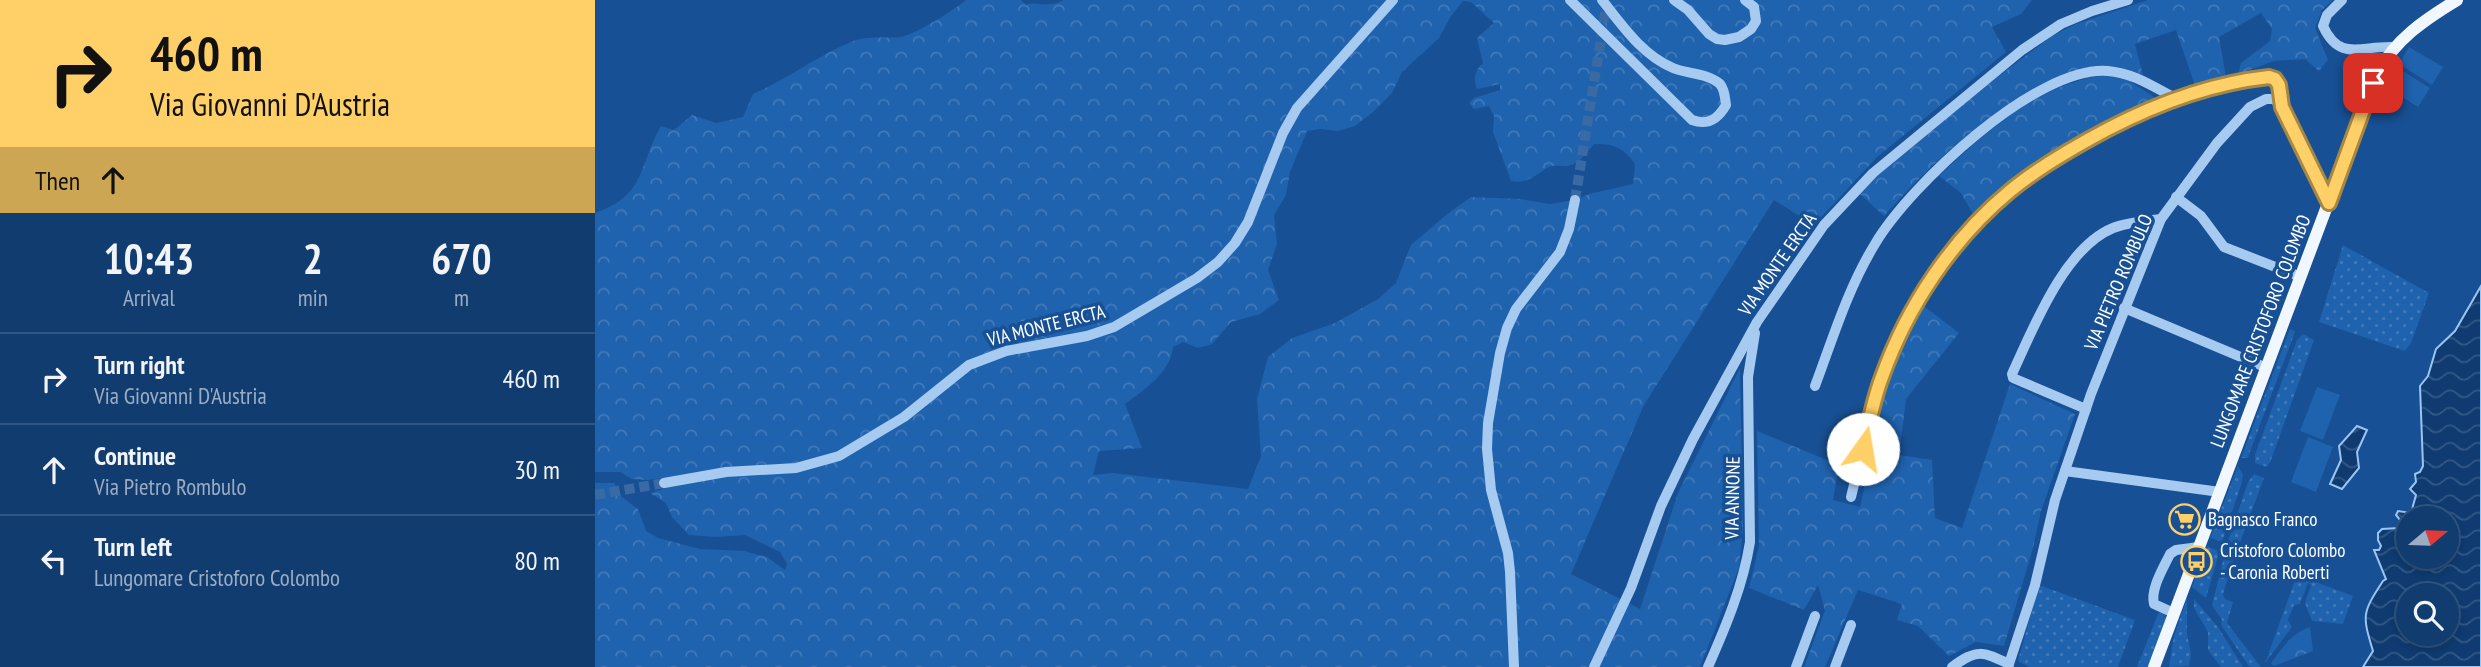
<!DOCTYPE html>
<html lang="en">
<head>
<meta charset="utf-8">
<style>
	body { margin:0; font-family:"PT Sans Narrow",sans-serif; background:#1a4374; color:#f1f3f6; height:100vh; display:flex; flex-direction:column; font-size:26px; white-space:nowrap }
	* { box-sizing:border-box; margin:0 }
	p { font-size:23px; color:#9cadc3 }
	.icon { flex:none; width:38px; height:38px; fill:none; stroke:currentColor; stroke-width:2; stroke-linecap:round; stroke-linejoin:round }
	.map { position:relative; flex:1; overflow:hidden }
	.drawer { display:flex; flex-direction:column; background:#113c6f; width:595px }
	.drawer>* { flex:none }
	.banner { background:#ffd067; color:#111; overflow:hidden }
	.needle { width:46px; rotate:71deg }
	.controls { position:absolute; left:1801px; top:506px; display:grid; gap:14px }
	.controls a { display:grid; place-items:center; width:63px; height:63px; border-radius:50%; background:#113c6f; box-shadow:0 4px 10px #0003,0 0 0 2px #305682; font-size:35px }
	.pin { position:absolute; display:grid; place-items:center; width:60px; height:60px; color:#fff; margin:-30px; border-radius:14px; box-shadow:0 4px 10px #0006 }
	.me { position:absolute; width:77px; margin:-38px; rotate:13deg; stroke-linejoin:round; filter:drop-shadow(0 0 5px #0008) }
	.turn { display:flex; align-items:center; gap:24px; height:147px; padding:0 35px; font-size:32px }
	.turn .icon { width:91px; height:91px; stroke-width:2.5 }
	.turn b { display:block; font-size:49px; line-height:60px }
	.then { display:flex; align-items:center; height:66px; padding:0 35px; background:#0003; gap:14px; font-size:26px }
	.eta { display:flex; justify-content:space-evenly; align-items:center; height:119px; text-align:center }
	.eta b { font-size:42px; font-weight:700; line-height:49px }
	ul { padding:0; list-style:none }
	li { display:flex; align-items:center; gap:21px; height:91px; padding:0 35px; border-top:2px solid #305682 }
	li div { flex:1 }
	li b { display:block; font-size:26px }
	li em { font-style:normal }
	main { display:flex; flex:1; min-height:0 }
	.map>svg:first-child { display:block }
	.grass { fill:url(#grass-dots) }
	.forest { fill:url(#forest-crowns); fill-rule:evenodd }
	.garden { fill:#1f62ae }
	.water { fill:url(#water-waves); stroke:#9ac5f3; stroke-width:2; fill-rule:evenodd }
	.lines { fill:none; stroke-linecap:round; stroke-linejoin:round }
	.minor-tunnel { stroke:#3a6aa4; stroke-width:10; stroke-dasharray:10 5; stroke-linecap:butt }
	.minor { stroke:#a7caf1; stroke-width:10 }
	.major { stroke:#f1f7ff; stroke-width:12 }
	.route-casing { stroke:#a68743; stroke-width:18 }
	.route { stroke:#ffd067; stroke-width:12 }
	.labels { text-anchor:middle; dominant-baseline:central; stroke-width:7; stroke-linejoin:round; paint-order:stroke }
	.street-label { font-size:19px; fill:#fff; stroke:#175094 }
	.poi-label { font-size:19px; fill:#fff; stroke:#175094; text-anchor:start }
</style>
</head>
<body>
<main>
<section class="drawer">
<div class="banner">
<div class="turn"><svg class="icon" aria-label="right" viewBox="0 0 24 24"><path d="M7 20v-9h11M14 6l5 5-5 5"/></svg><div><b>460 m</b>Via Giovanni D'Austria</div></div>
<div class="then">Then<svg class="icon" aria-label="ahead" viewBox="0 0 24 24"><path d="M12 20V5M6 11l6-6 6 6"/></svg></div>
</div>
<div class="eta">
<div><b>10:43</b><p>Arrival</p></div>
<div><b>2</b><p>min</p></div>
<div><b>670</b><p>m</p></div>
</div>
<ul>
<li><svg class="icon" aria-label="right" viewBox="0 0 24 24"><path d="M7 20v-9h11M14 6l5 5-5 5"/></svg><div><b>Turn right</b><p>Via Giovanni D'Austria</p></div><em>460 m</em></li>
<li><svg class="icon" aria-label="ahead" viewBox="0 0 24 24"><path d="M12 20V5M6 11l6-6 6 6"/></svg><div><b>Continue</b><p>Via Pietro Rombulo</p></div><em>30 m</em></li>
<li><svg class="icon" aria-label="left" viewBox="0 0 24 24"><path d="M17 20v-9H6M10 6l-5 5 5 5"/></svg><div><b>Turn left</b><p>Lungomare Cristoforo Colombo</p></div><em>80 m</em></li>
</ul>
</section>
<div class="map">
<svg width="1886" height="667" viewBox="0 0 1886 667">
	<defs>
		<pattern id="grass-dots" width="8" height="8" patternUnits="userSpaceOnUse" patternTransform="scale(1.75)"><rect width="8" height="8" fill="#1f62ae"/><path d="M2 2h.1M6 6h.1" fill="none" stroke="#417aba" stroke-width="1.8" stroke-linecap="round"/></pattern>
		<pattern id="forest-crowns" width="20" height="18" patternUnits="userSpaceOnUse" patternTransform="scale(1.75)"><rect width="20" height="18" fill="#1f62ae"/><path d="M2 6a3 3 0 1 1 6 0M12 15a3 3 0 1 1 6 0" fill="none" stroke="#417aba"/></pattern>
		<pattern id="water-waves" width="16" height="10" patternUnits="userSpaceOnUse" patternTransform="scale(1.75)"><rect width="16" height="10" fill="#0f3b71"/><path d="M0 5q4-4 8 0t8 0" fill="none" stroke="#335886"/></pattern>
	</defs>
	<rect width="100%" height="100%" fill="#175094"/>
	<g class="grass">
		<path d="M1748 245 1834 293 1816 343 1810 351 1724 322Z"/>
		<path d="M1695 329 1700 331 1697 340 1654 454 1653 458H1646Z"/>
		<path d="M1708 334 1719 340 1676 460 1672 467 1660 463V455L1702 340Z"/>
		<path d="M1643 466 1648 475 1646 485 1627 542 1615 538Z"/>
		<path d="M1659 474 1669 478 1643 548 1632 544 1653 482Z"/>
		<path d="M1612 546 1623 551V556L1611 598 1597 587Z"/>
		<path d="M1630 553 1639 558 1628 594 1630 599 1638 602 1632 623 1666 667H1656L1653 665 1626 625 1627 620 1617 605Z"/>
		<path d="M1702 575 1758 596 1748 624 1717 621 1710 603 1716 585 1713 583 1705 604 1699 605 1693 620 1697 627 1670 663Z"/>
		<path d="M1444 585 1540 620 1523 667H1434L1423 661Z"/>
		<path d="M1592 598V634L1596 654 1594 666 1574 667 1579 636Z"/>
		<path d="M1599 599 1623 627 1648 667H1626L1613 650V632L1599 608Z"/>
		<path d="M1569 612 1571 618 1553 667H1542L1563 614Z"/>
	</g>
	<g class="forest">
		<path d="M371 0H426L431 5C442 0 452 9 469 0H1437L1426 14 1397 27 1411 52 1282 157 1219 225 1179 200 1049 405 976 574 1045 609 1083 493 1145 368 1148 528 1144 568 1105 667H0V483H19L27 497 43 509 51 531 63 538 105 549 149 551 172 557 190 570 192 564 185 552 150 535 122 537 94 535 77 517 71 503 55 493 68 489 66 478 52 480 37 479 25 472H0V213C52 195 43 166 66 126L79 130 97 115 121 123 148 117 158 94C193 79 223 55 258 41 274 35 290 39 306 37 319 35 361 9 371 0ZM868 1 876 2 899 23 882 38 888 63C880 70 878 79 882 89L905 84V90L879 98 874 103 879 109 894 106 899 116 898 132 916 181C932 184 939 176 952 168 957 165 962 166 968 166 982 168 991 153 999 144 1018 143 1029 148 1040 164L1038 184 994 194 980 200 955 204 925 199 876 197 851 215 816 245 801 283 783 299 740 323 697 338 673 357 662 399 666 456 653 489 518 473 498 475 504 451 547 448 530 404C550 389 575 373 578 347L588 342 603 348 617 344 636 322 665 314 684 300 673 270 682 244 679 215 691 195 695 172 712 131 726 129 742 131 760 126 778 112 797 93 807 72 844 38 856 16Z"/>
		<path d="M1553 0H1738L1727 10 1720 28 1733 60 1724 71 1710 59 1679 61 1643 74 1646 63 1675 41 1677 29 1666 13 1624 37 1631 77 1600 86 1581 30 1540 44 1548 75C1527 66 1507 63 1485 69 1467 73 1452 83 1436 92 1379 124 1333 167 1289 216L1264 193 1284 172 1367 104 1457 36 1481 24Z"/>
		<path d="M1512 75 1530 78 1562 99C1511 121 1453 149 1410 185 1399 194 1389 204 1378 214L1366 193 1344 176C1391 132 1445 82 1512 75Z"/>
		<path d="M1329 306 1364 333 1311 399 1304 455 1337 460 1340 518 1367 528 1415 384 1480 414 1446 511 1438 548 1409 646 1381 642 1354 656 1323 626 1302 620 1307 604 1263 590 1230 667H1209L1230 611 1223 585 1209 610 1154 588 1164 546 1162 431 1244 465 1238 500 1265 507 1293 380Z"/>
		<path d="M1715 627 1718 651 1679 666 1676 663C1688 648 1696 633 1715 627Z"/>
	</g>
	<g class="garden">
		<path d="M1814 47 1848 67 1837 85 1804 64Z"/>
		<path d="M1801 67 1835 88 1823 107 1789 86Z"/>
		<path d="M1722 387 1745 395 1728 440 1705 431Z"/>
		<path d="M1713 437 1738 447 1721 492 1696 482Z"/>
	</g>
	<g class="water">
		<path d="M1886 286V667H1768L1778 651C1767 615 1767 613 1788 581L1791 579 1779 550H1784L1786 546 1783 540V533L1787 529 1804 528 1806 521 1801 515 1803 511 1816 513 1821 495 1815 489 1821 482 1820 474 1825 472 1828 466 1825 386 1833 376 1841 349 1860 331ZM1813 518H1852V556H1813ZM1813 595H1852V634H1813Z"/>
		<path d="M1762 426 1772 430 1762 452 1764 468 1747 489 1735 484 1746 460 1744 446Z"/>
	</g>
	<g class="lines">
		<g class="minor-tunnel">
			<path d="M980 200 1012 1"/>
			<path d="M0 495 69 483"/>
		</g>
		<g class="minor">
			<path d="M975 0 1097 120C1113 126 1123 119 1131 105 1130 98 1130 90 1125 84 1113 73 1092 74 1078 68 1047 55 1027 25 1007 0"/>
			<path d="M1079 0 1093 10 1114 34 1122 39 1130 40 1144 37 1156 29 1161 21 1159 7 1150 0"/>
			<path d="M1747 0 1732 15 1728 26C1745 63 1767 45 1799 47"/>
			<path d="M1581 197 1606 216 1629 247 1706 277"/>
			<path d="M1529 308 1672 368"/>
			<path d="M1220 386C1238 338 1253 288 1280 244 1314 186 1442 65 1513 71 1539 73 1560 88 1582 99"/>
			<path d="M1491 409 1418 378 1417 374C1438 329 1469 248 1518 228 1533 222 1550 221 1566 219"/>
			<path d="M1470 471 1625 492"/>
			<path d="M69 483 131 472 201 468 244 456 309 417 374 365 411 351 492 336 519 327 602 278 623 262 640 243 653 222 688 133 702 108 798 0"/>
			<path d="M1256 497C1266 458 1273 417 1286 379 1307 318 1345 258 1390 213 1459 146 1578 87 1674 77 1688 81 1685 95 1687 107"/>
			<path d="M1579 613 1559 604C1555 589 1569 567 1575 554L1581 550 1604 547"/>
			<path d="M919 667 915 572 913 553 896 490 892 449 893 423 905 353 912 328 921 309 965 252 974 229 980 200"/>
			<path d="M999 667 1036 588 1066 506 1098 439 1162 322 1229 225 1278 173 1427 50 1466 24 1497 11 1533 0"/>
			<path d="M1113 667C1131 626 1148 586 1155 542L1153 377 1160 333"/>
			<path d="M1201 667 1220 616"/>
			<path d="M1240 667 1256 625"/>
			<path d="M1357 667C1382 649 1387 651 1414 664"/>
			<path d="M1413 667 1440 585 1460 500 1496 394 1566 219 1622 143 1655 107 1671 99H1679L1687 107 1734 203"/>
		</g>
		<path class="major" d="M1559 667 1782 73C1801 39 1829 20 1862 0"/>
	</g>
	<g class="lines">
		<defs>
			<path id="route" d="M1268 449C1274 425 1278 400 1287 377 1312 307 1357 239 1415 191 1444 167 1479 147 1513 129 1563 103 1618 83 1674 77L1680 79 1684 85 1687 107 1734 203 1778 83"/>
		</defs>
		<use href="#route" class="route-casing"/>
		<use href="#route" class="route"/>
	</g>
	<defs>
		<symbol id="supermarket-ring" viewBox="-11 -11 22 22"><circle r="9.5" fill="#175094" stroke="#ffd067" stroke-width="1.5"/><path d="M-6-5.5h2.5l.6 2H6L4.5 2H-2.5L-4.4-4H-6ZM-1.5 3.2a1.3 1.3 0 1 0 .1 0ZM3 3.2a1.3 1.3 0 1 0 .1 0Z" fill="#ffd067"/></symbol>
		<symbol id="bus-ring" viewBox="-11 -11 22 22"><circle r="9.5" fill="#175094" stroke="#ffd067" stroke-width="1.5"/><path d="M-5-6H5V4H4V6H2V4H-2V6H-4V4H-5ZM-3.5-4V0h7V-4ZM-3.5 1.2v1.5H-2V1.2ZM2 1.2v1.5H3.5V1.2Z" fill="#ffd067"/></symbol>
	</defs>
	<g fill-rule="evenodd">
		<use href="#supermarket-ring" x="1572" y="502" width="35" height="35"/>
		<use href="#bus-ring" x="1584" y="544" width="35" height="35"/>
	</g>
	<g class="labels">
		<g class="street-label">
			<text transform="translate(1182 264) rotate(-55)">VIA MONTE ERCTA</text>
			<text transform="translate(1523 282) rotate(-67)">VIA PIETRO ROMBULO</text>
			<text transform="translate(451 325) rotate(-14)">VIA MONTE ERCTA</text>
			<text transform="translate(1665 331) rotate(-69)">LUNGOMARE CRISTOFORO COLOMBO</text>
			<text transform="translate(1137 498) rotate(-89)">VIA ANNONE</text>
		</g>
		<g class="poi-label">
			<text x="1613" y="519">Bagnasco Franco</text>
			<text x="1625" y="550">Cristoforo Colombo<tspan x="1625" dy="22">- Caronia Roberti</tspan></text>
		</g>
	</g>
</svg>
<div class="controls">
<a><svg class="needle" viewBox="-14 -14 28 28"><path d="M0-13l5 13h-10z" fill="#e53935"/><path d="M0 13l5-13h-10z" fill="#9cadc3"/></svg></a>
<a><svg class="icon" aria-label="search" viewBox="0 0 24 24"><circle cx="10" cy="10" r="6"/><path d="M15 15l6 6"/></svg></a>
</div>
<div class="pin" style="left:1778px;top:83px;background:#d93025"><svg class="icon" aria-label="arrive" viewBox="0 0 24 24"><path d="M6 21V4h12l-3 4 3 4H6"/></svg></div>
<svg class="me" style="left:1268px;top:449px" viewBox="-20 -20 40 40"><circle r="19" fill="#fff"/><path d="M0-13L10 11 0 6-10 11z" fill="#ffd067"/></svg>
</div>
</main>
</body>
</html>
